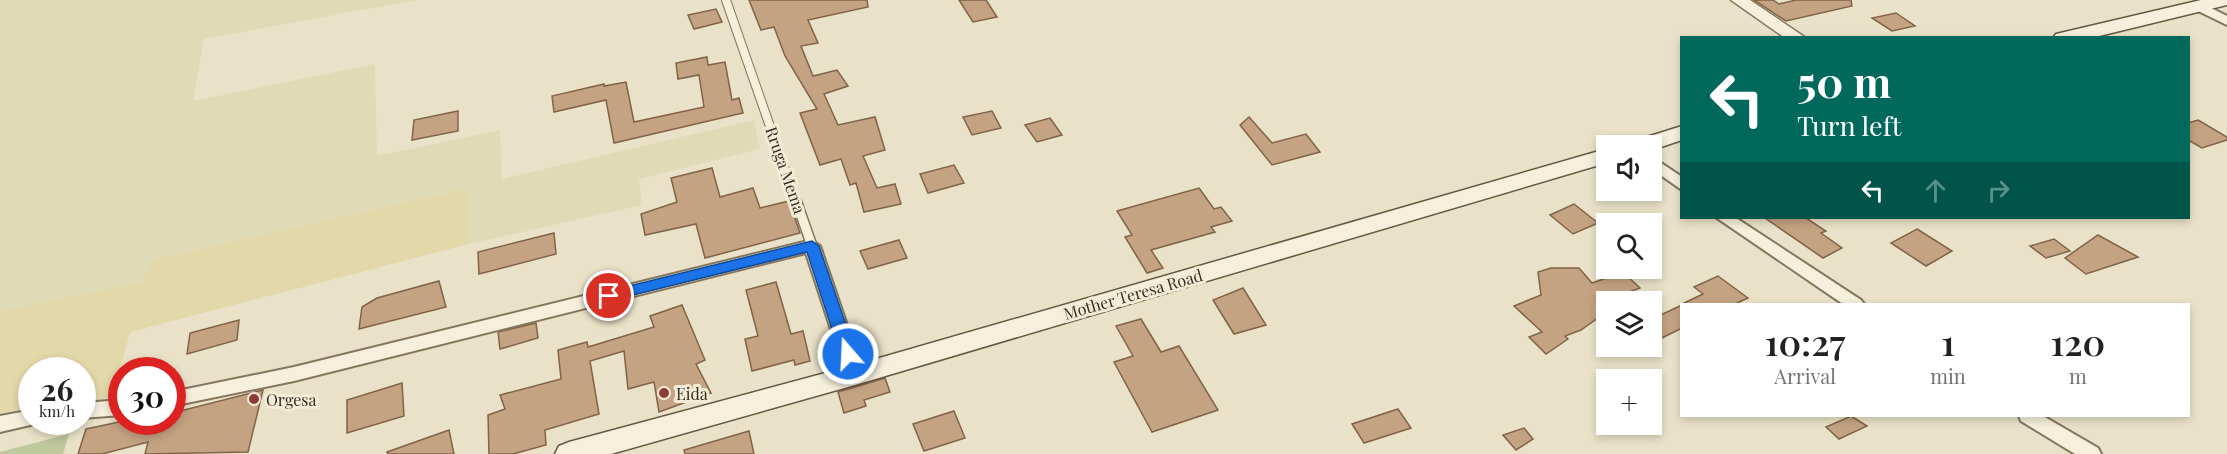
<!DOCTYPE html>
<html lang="en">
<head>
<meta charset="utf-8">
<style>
	body { margin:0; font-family:"Playfair Display",serif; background:#f6f6f6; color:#222; height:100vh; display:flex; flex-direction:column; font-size:22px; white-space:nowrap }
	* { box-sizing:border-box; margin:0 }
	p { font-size:20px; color:#767676 }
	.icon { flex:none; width:33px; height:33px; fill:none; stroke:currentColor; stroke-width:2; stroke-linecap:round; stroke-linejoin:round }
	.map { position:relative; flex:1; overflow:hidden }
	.details { position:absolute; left:1680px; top:303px; width:510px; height:114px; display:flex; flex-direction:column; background:#fff; border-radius:0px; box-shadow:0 3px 9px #0003 }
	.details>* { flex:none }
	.top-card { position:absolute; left:1680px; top:36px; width:510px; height:183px; border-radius:0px; box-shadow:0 3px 9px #0003; background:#00695c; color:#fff; overflow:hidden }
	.tools { position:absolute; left:1596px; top:135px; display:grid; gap:12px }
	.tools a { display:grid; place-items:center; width:66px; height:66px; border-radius:0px; background:#fff; box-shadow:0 3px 9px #0003; font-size:30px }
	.speed { position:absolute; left:18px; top:357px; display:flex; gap:12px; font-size:30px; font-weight:700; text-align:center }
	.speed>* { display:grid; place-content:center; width:78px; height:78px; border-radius:50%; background:#fff; box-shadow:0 3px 9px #0003; line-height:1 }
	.speed small { font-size:15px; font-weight:400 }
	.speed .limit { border:9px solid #d22; background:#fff; color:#111 }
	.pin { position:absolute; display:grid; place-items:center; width:51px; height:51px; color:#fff; margin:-26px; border:3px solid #fff; border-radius:50%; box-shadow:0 2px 6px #0007 }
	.me { position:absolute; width:66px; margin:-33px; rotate:341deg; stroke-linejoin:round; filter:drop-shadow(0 0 4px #0008) }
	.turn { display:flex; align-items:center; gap:21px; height:126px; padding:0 18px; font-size:27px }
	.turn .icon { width:78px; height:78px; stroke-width:2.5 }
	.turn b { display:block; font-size:42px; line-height:51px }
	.lanes { display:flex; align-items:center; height:57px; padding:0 18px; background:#0003; justify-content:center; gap:30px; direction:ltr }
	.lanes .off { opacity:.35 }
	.eta { display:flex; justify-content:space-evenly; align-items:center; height:102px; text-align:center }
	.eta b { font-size:36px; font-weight:600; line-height:42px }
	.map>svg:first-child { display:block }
	.farmland { fill:#dfdbb7 }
	.green { fill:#bfc79d }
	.sand { fill:#e2d8a9 }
	.building { fill:#c4a382; stroke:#816348; stroke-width:1.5 }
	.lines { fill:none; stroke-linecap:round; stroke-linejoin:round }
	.service-far1-casing { stroke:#84765f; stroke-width:10 }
	.service-casing { stroke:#84765f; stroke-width:12 }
	.minor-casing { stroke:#84765f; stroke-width:4 }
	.tertiary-casing { stroke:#84765f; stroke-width:3 }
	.secondary-casing { stroke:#665742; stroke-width:3 }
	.service-far1 { stroke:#f5efdb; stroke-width:8 }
	.service { stroke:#f5efdb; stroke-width:9 }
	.minor { fill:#f5efdb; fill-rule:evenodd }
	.tertiary { fill:#f5efdb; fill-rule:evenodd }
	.secondary { fill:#f5efdb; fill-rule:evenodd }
	.route { fill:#1a73e8; stroke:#114b97; stroke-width:1.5 }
	.poi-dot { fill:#8c3c36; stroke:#f2ecd7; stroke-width:2 }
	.labels { text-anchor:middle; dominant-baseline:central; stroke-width:6; stroke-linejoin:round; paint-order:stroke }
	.street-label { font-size:16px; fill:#362d21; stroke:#f2ecd7 }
	.poi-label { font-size:16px; fill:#362d21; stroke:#f2ecd7; text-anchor:start }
</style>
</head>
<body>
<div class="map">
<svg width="2227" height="454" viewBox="0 0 2227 454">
	<rect width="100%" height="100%" fill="#eae2c8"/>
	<path class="farmland" d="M0 0H416L204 39 193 101 375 64 377 156 500 130 502 179 754 120 760 149 639 179 642 205 469 244 467 188 151 260 143 282 0 311Z"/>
	<path class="green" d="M69 434 63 454H0V452Z"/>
	<path class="sand" d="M468 188 469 244 130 332 112 398 83 401 82 370H32L31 407 0 414V311L143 282 151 260Z"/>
	<g class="building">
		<path d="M749 0H867L868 7 808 20 818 43 801 46 813 76 837 70 848 86 824 94 838 125 875 117 885 150 863 156 877 188 895 184 901 204 864 212 856 183 850 185 841 159 820 165 800 113 817 109 785 56 774 27 761 30Z"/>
		<path d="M959 0H986L997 17 973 22Z"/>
		<path d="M1754 0H1773L1779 4 1796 0H1851L1852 6 1786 21Z"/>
		<path d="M716 9 722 22 694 29 688 15Z"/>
		<path d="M1896 13 1915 26 1892 31 1872 18Z"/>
		<path d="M707 57 708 65 725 62 732 100 739 98 743 113 614 143 606 100 554 112 552 96 604 84V86L626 82 634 122 704 107 699 75 678 79 676 63Z"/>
		<path d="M458 111V131L412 140 414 120Z"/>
		<path d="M992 111 1001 128 972 135 963 117Z"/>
		<path d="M1249 117 1272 143 1306 134 1320 152 1272 165 1240 125Z"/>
		<path d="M1050 118 1062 135 1037 142 1025 125Z"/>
		<path d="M2198 120 2227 137V140L2202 148 2188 140V123Z"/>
		<path d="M954 165 964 183 928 193 920 174Z"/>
		<path d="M712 168 720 197 753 188 760 208 789 201 800 233 705 258 696 224 645 235 641 214 677 202 671 178Z"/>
		<path d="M1199 188 1214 209 1221 207 1232 221 1211 227 1215 232 1151 250 1163 268 1147 273 1125 237 1132 235 1117 211Z"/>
		<path d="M1574 204 1598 223 1573 234 1550 215Z"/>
		<path d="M1765 218H1806L1826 231 1821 233 1842 248 1823 258Z"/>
		<path d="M1917 229 1952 251 1926 266 1891 243Z"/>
		<path d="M554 233 556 254 479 274 478 252Z"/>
		<path d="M2098 235 2138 257 2086 274 2065 258Z"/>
		<path d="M2054 239 2070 251 2046 258 2030 246Z"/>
		<path d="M899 240 907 258 868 269 860 251Z"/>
		<path d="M1551 268H1579L1592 283 1623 272 1640 288 1621 295 1628 302H1606V312L1581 330 1565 336 1568 339 1546 354 1529 337 1542 332 1514 306 1541 295 1538 272Z"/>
		<path d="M1718 276 1748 298 1735 304H1682L1703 294 1694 287Z"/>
		<path d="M439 281 446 307 359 329 362 307 377 298Z"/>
		<path d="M776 282 791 334 803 331 810 361 795 365 794 360 752 371 745 339 758 336 746 290Z"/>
		<path d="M1243 288 1266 325 1234 334 1213 300Z"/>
		<path d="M682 305 705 360 696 364 711 393 659 412 654 382 628 389 624 351 590 361 599 414 545 430 546 445 513 454H489L488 415 505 409 500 395 561 379 558 350 587 342 588 347 654 327 650 316Z"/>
		<path d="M1682 305V328L1652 343V319Z"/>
		<path d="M1141 319 1161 352 1179 346 1218 410 1152 432 1114 362 1133 356 1116 326Z"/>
		<path d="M239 320 237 340 187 354 190 333Z"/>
		<path d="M536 323 538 338 500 349 498 332Z"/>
		<path d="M885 378 890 392 864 400 866 406 844 413 838 392Z"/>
		<path d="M402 383 404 416 347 433V400Z"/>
		<path d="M263 390 248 452 145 454 148 442 102 454H78L86 429 119 422H172V413Z"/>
		<path d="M1398 409 1411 428 1364 443 1352 424Z"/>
		<path d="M954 411 965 438 924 451 913 424Z"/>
		<path d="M1851 416 1867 426 1839 439 1826 427Z"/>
		<path d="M1524 428 1533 439 1516 450 1503 435Z"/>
		<path d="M449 430 454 454H388L387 452Z"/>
		<path d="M749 431 754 454H685L684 450Z"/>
	</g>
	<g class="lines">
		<defs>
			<path id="service-far1" d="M726 0 797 204"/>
			<path id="service" d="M797 203 812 246"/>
			<g id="minor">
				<path d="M2199 2 2227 16V25L2194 9 2192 6Z"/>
				<path d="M1652 157 1682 177V190L1652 169Z"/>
				<path d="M1717 218H1736L1861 300 1864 304H1843Z"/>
				<path d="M812 240 820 246 864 375 862 380 855 382 848 380 846 375 806 253 294 381 172 406V392L294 367Z"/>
				<path d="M122 400V415L82 418V403Z"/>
				<path d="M32 410V422H40L39 423 0 432V416Z"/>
				<path d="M2019 416H2043L2098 448 2101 454H2075L2021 421Z"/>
			</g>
			<path id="tertiary" d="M1731 0H1750L1806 38H1785Z"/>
			<g id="secondary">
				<path d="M2201 0H2227V5L2091 38H2053L2056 34Z"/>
				<path d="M1682 126V140L1652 150V146H1631L1634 141Z"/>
				<path d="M1606 149V163L855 385 611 454H555L559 446 569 442 855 365Z"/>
			</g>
		</defs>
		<use href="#service-far1" class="service-far1-casing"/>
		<use href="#service" class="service-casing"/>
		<use href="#minor" class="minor-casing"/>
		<use href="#tertiary" class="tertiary-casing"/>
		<use href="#secondary" class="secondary-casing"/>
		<use href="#service-far1" class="service-far1"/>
		<use href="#service" class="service"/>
		<use href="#minor" class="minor"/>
		<use href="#tertiary" class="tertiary"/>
		<use href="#secondary" class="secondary"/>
	</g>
	<path class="route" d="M812 241 819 246 856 354 853 358 848 359 840 354 807 252 609 301 602 296 609 291Z"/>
	<g class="poi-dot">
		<circle cx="664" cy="393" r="6"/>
		<circle cx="254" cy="399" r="6"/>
	</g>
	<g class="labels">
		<g class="street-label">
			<text transform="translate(786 170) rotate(71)">Rruga Mema</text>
			<text transform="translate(1133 294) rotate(-16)">Mother Teresa Road</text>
		</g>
		<g class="poi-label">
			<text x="676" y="393">Eida</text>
			<text x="266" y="399">Orgesa</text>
		</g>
	</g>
</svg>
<div class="tools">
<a><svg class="icon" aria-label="sound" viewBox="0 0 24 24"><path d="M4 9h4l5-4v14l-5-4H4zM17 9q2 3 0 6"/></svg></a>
<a><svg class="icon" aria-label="search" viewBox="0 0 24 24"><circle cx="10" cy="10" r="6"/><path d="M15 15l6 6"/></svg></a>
<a><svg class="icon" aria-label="layers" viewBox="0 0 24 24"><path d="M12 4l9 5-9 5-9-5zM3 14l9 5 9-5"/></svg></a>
<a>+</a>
</div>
<div class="speed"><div>26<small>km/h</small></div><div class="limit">30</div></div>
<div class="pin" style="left:609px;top:296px;background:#d93025"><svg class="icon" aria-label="arrive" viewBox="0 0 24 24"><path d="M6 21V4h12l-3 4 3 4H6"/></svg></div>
<svg class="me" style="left:848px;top:354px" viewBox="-20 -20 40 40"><circle r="17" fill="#1a73e8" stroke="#fff" stroke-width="3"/><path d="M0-11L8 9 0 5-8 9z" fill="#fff"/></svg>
<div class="top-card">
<div class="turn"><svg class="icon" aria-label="left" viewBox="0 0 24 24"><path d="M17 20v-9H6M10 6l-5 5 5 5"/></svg><div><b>50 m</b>Turn left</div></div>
<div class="lanes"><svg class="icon" aria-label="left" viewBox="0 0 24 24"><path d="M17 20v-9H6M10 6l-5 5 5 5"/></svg><svg class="icon off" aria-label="ahead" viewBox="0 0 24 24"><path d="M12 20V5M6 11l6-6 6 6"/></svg><svg class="icon off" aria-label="right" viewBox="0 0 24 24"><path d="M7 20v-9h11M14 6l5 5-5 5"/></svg></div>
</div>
<section class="details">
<div class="eta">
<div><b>10:27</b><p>Arrival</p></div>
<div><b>1</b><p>min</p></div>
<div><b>120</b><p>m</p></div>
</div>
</section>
</div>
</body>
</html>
